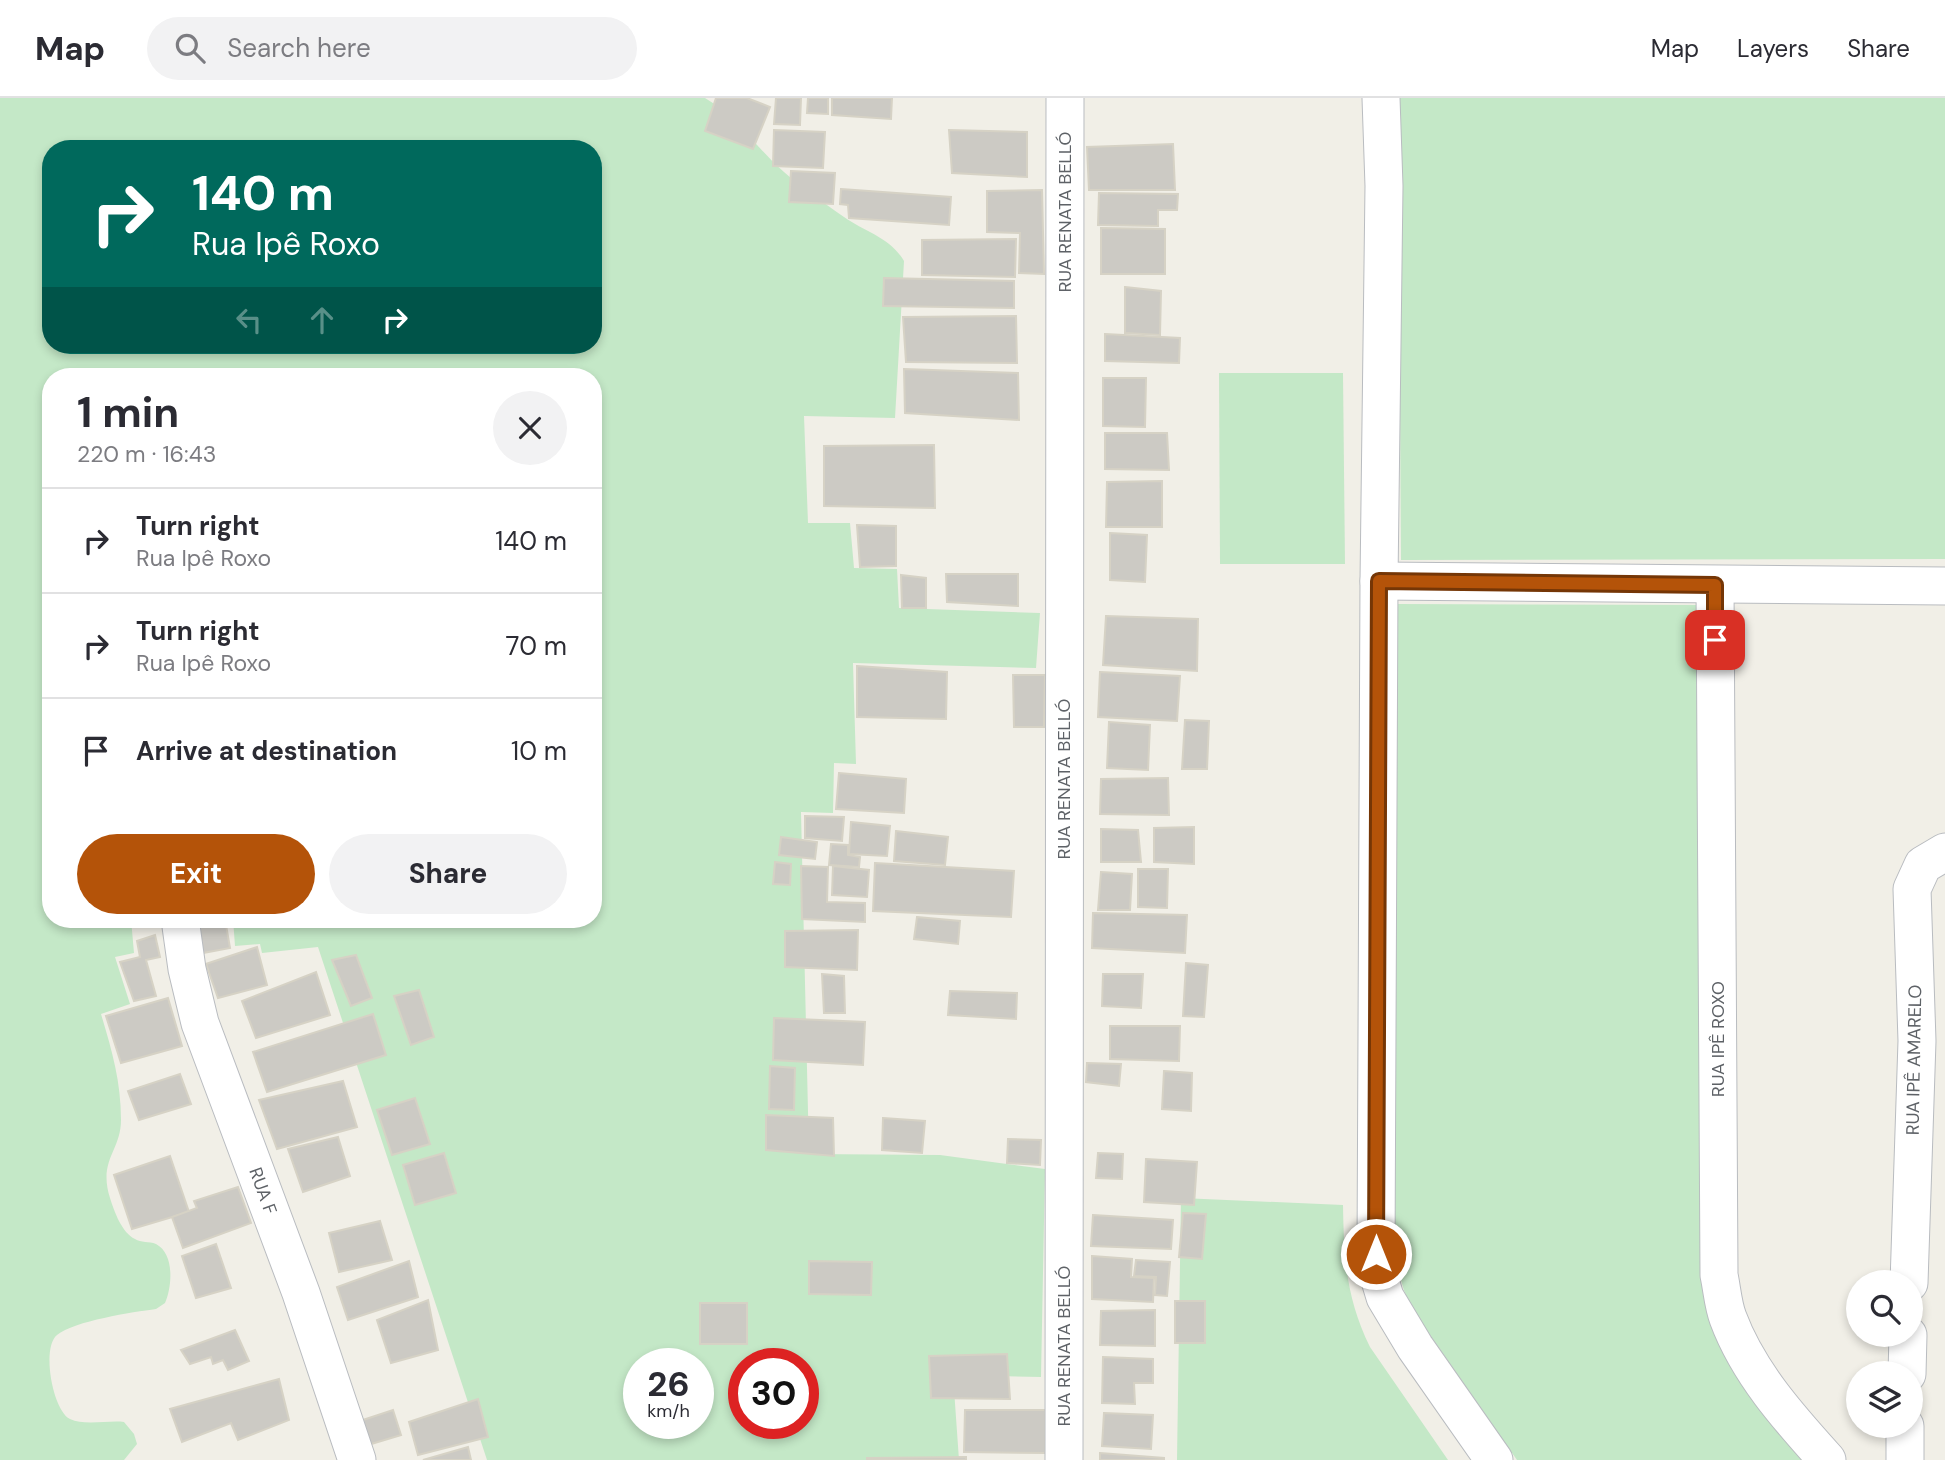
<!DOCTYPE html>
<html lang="en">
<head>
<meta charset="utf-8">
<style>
	body { margin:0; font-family:"DM Sans",sans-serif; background:#f2f2f3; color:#2b2b33; height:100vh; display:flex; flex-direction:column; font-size:26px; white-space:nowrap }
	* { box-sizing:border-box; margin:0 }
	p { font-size:23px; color:#7c7c81 }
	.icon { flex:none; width:38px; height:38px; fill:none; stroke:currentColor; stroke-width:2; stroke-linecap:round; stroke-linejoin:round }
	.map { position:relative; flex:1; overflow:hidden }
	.drawer { position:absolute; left:42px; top:270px; width:560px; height:560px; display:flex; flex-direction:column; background:#fff; border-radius:28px; box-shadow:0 4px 10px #0003 }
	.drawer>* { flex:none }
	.hud { position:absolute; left:42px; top:42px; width:560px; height:214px; border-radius:28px; box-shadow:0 4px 10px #0003; background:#00695c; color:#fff; overflow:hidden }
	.fabs { position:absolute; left:1846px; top:1172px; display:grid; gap:14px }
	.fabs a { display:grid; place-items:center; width:77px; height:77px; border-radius:50%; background:#fff; box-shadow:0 4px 10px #0003; font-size:35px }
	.speed { position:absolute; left:623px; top:1250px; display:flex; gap:14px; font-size:35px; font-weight:700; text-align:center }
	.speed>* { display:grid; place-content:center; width:91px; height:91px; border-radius:50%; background:#fff; box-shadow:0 4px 10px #0003; line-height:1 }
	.speed small { font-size:18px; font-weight:400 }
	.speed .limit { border:10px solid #d22; background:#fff; color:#111 }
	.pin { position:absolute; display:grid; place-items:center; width:60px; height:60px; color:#fff; margin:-30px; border-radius:14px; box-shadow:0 4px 10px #0006 }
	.me { position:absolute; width:77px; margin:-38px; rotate:0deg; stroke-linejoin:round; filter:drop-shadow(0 0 5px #0008) }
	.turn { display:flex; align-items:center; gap:24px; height:147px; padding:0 35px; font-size:32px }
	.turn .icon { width:91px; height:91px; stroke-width:2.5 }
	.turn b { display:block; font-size:49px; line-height:60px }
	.lanes { display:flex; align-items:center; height:66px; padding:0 35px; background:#0003; justify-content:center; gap:35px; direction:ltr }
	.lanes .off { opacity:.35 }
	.round { display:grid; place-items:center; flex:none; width:74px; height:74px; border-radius:37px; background:#f2f2f3 }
	.overview { display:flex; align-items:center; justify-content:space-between; height:119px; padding:0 35px }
	h1 { font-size:42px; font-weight:700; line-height:52px }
	.cta { display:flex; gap:14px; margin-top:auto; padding:14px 35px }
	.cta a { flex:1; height:80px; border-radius:42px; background:#b45309; color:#fff; font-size:28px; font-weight:700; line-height:80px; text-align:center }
	.cta a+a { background:#f2f2f3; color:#2b2b33 }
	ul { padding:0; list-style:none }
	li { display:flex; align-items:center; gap:21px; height:105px; padding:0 35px; border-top:2px solid #e1e1e2 }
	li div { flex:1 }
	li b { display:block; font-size:26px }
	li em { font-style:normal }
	header { display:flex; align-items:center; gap:42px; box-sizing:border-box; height:98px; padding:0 35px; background:#fff; border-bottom:2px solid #e1e1e2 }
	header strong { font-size:33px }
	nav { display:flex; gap:38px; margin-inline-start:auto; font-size:24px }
	.search { width:490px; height:63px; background:#f2f2f3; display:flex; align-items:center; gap:18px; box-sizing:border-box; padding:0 24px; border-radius:38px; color:#7c7c81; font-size:26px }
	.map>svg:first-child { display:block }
	.green { fill:#c4e8c7; fill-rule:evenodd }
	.building { fill:#cccac4; stroke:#d6d2c5; stroke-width:2 }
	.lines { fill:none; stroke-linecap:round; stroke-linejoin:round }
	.minor-casing { stroke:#b9bcc0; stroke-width:39 }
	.minor { stroke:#fff; stroke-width:37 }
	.route-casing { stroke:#753606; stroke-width:18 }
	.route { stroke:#b45309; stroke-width:12 }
	.labels { text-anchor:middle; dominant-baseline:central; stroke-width:5; stroke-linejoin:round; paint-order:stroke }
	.street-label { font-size:18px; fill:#5e6267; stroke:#fff }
</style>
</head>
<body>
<header>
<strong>Map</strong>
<div class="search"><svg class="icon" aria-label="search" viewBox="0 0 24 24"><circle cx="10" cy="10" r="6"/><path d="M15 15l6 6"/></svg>Search here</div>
<nav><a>Map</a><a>Layers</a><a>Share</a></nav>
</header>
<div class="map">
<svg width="1945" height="1362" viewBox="0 0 1945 1362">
	<rect width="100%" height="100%" fill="#f1efe7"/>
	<g class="green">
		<path d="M0 0H705C737 18 756 50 784 74 802 90 824 105 844 119 865 134 890 139 904 163L895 320 804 318 808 425H850L854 470 897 471 899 510 1040 515 1036 570 853 565 856 666 834 665 833 715 801 714 809 1056 940 1057 1045 1071 1041 1279 953 1277 959 1362H487L318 849 262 855 260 846 235 848 233 821H593V278H51V821H131L134 855 115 859 130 906 101 916C112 953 121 983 121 1022 121 1053 98 1062 110 1100 114 1113 122 1135 135 1141 141 1145 149 1143 156 1146 175 1156 172 1189 165 1205L156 1211C133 1214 74 1223 57 1237 41 1250 53 1313 70 1321 84 1328 109 1322 124 1324L134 1336 137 1346 124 1362H0ZM51 51H593V247H51ZM639 1265H698V1325H639ZM744 1265H803V1325H744Z"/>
		<path d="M1398 0H1945V461L1401 462Z"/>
		<path d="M1219 275H1343L1345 466H1220Z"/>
		<path d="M1397 506 1702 507 1708 1178 1809 1362H1517L1412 1211C1396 1180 1396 1151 1394 1118Z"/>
		<path d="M1181 1100 1343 1107C1344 1161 1346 1200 1370 1249L1448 1362H1177Z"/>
	</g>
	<g class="building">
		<path d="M716 0H747L770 9 753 51 705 33Z"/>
		<path d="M776 0H801L800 27 774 26Z"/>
		<path d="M808 0H828V16L807 15Z"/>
		<path d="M832 0H892L891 21 832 17Z"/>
		<path d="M774 32 825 34 823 70 773 68Z"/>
		<path d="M949 32 1027 34V79L952 75Z"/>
		<path d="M1173 46 1175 92H1089L1087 49Z"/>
		<path d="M791 73 835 75 833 106 789 104Z"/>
		<path d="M841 91 951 99 949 127 849 120 848 107 840 106Z"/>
		<path d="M1042 92 1044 176 1019 175 1020 135 987 134V93Z"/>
		<path d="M1099 95 1178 96 1177 112H1158V128L1098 127Z"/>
		<path d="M1101 130 1165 131V176H1101Z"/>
		<path d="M1016 141 1015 179 922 177V142Z"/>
		<path d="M884 180 1014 183V210L883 208Z"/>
		<path d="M1125 189 1161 193 1160 237 1125 235Z"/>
		<path d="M1016 218 1017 265 906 264 903 219Z"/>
		<path d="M1105 236 1180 240 1179 265 1105 263Z"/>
		<path d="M904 271 1018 275 1019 322 905 315Z"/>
		<path d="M1103 280H1146L1145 329 1103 328Z"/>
		<path d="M1105 335H1167L1169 372 1105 371Z"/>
		<path d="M934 347 935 410 824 408V348Z"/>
		<path d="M1162 383V429H1106L1107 384Z"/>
		<path d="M857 427 896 428V468L860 469Z"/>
		<path d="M1110 435 1147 437 1145 484 1110 482Z"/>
		<path d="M946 476H1018V508L947 504Z"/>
		<path d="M901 477 926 480V510H902Z"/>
		<path d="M1106 518 1198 521 1197 573 1103 567Z"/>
		<path d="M857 568 947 574 946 621 857 619Z"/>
		<path d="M1100 574 1180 578 1177 623 1098 619Z"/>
		<path d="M1013 577H1045L1044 629H1014Z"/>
		<path d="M1185 622 1209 623 1207 671H1182Z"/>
		<path d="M1109 624 1150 627 1148 672 1107 670Z"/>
		<path d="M839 675 906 681 904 715 836 711Z"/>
		<path d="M1168 680 1169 717 1100 716 1101 681Z"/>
		<path d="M805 718 844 719 842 743 805 740Z"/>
		<path d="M851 724 890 728 887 758 849 756Z"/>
		<path d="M1194 729V766L1154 764V730Z"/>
		<path d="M1101 731 1138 732 1141 764H1101Z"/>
		<path d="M896 733 948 739 945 767 894 763Z"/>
		<path d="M781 739 817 744 815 761 779 757Z"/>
		<path d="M831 746 848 747V757L860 759 859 769 829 767Z"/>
		<path d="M775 764 791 766 790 787 773 786Z"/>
		<path d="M875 765 1014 773 1011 819 873 813Z"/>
		<path d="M801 768 828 769 827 804 865 805V824L802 821Z"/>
		<path d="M833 768 869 772 867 799 832 797Z"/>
		<path d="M1138 771H1168L1167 810 1138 809Z"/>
		<path d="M1101 774 1132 776 1130 812H1098Z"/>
		<path d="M1093 815 1187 817 1185 855 1092 850Z"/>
		<path d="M917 819 960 823 958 846 914 841Z"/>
		<path d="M198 821H225L230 850 203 855Z"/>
		<path d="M858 832 857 872 785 869V833Z"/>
		<path d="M155 837 160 859 146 862 156 898 134 903 120 864 140 859 137 843Z"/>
		<path d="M257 849 267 887 218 900 206 866Z"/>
		<path d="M356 857 372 900 351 908 332 862Z"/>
		<path d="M1186 865 1208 867 1204 919 1183 918Z"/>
		<path d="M316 874 330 917 256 940 242 903Z"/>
		<path d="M822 876 844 878 845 915H824Z"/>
		<path d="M1103 876H1143L1141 910 1102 908Z"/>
		<path d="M419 892 434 939 411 947 394 898Z"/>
		<path d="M950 893 1017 895 1016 921 948 917Z"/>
		<path d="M168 900 182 948 121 965 106 918Z"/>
		<path d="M373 916 386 957 267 994 253 954Z"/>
		<path d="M774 920 865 924 863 967 773 962Z"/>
		<path d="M1110 928H1180L1179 963 1110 961Z"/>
		<path d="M1087 965 1121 966 1119 988 1086 984Z"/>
		<path d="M770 968 795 970 794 1012 769 1011Z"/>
		<path d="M1164 973 1192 975 1191 1013 1162 1011Z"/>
		<path d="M180 976 191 1006 139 1022 128 993Z"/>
		<path d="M343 983 357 1029 277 1051 259 1002Z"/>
		<path d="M415 1000 430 1046 392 1057 377 1012Z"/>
		<path d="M766 1017 833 1020 834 1058 766 1052Z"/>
		<path d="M883 1020 925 1023 922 1055 882 1052Z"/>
		<path d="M338 1039 350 1078 303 1094 288 1051Z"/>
		<path d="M1008 1041 1041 1042 1040 1067 1007 1065Z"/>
		<path d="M444 1055 456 1095 415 1107 403 1067Z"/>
		<path d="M1098 1055 1123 1056 1122 1081 1096 1080Z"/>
		<path d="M170 1058 189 1114 132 1131 114 1077Z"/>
		<path d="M1146 1061 1197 1064 1194 1107 1144 1104Z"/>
		<path d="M238 1089 251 1125 183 1150 172 1119 197 1110 194 1103Z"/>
		<path d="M1183 1115 1206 1116 1202 1161 1179 1159Z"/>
		<path d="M1093 1117 1173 1122 1171 1151 1091 1148Z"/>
		<path d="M380 1123 392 1162 339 1174 329 1135Z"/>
		<path d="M216 1146 231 1190 196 1200 182 1158Z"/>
		<path d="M1092 1158 1132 1161 1131 1179 1154 1180 1153 1204 1092 1201Z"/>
		<path d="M1136 1162 1170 1164 1167 1198 1155 1197 1156 1179 1134 1178Z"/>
		<path d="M409 1163 418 1199 348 1222 337 1189Z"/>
		<path d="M809 1163 872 1164 871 1197 809 1196Z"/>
		<path d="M428 1202 438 1252 391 1265 377 1222Z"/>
		<rect x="1175" y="1203" width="30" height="42"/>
		<rect x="700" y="1205" width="47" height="41"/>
		<path d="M1155 1212V1248L1100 1247 1101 1213Z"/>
		<path d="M235 1232 249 1263 228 1272 223 1262 213 1266 211 1259 190 1266 181 1252Z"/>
		<path d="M1007 1256 1010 1301 931 1300 929 1258Z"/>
		<path d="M1103 1259 1153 1261V1285H1134L1135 1306 1102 1305Z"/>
		<path d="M279 1281 289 1322 238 1342 231 1325 182 1344 170 1311Z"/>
		<path d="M478 1301 488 1339 418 1357 409 1324Z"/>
		<path d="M393 1312 401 1337 368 1347 360 1323Z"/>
		<path d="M965 1312H1045V1355L964 1354Z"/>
		<path d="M1104 1315 1153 1317 1151 1351 1102 1348Z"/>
		<path d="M468 1349 471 1362H423Z"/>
		<path d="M1100 1355 1164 1360V1362H1100Z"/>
		<path d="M966 1359V1362H867V1360Z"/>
	</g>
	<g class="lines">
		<defs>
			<g id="minor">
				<path d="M1381 0 1384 88 1379 483 1376 1156 1379 1179 1385 1199 1415 1249 1494 1362"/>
				<path d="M1379 483 1945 488"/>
				<path d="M1715 487 1719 1177C1722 1191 1723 1207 1728 1220 1748 1274 1788 1319 1827 1362"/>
				<path d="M180 821 187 871 200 925 301 1195 357 1362"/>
				<path d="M1909 1185 1917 943 1912 791 1923 767 1945 754"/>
				<path d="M1907 1276 1908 1237"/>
				<path d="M1064 1362 1065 0"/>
				<path d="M1905 1362V1328"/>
			</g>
		</defs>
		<use href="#minor" class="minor-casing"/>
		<use href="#minor" class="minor"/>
	</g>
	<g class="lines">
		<defs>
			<path id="route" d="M1376 1156 1379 483 1715 487V542"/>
		</defs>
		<use href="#route" class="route-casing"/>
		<use href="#route" class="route"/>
	</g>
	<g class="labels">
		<g class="street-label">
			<text transform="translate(1065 114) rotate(-90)">RUA RENATA BELLÓ</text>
			<text transform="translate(1064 681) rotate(-90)">RUA RENATA BELLÓ</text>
			<text transform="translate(1718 941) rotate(-90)">RUA IPÊ ROXO</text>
			<text transform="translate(1914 962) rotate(-89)">RUA IPÊ AMARELO</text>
			<text transform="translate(263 1093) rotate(70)">RUA F</text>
			<text transform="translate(1064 1248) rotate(-90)">RUA RENATA BELLÓ</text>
		</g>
	</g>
</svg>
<div class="fabs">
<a><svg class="icon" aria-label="search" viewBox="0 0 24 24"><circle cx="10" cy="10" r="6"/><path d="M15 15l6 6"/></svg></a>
<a><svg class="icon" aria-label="layers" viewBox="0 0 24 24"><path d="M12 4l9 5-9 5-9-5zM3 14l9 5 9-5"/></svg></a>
</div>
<div class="speed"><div>26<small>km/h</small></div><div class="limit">30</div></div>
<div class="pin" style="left:1715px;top:542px;background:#d93025"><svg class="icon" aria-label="arrive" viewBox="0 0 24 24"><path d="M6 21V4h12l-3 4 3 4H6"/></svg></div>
<svg class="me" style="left:1376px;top:1156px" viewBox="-20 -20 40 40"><circle r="17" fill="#b45309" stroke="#fff" stroke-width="3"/><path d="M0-11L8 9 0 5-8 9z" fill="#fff"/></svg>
<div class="hud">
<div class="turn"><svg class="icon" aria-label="right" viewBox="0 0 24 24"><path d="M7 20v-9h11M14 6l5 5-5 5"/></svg><div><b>140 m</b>Rua Ipê Roxo</div></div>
<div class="lanes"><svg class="icon off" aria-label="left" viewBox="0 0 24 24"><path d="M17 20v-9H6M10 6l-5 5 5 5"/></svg><svg class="icon off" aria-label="ahead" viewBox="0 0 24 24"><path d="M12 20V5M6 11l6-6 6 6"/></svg><svg class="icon" aria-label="right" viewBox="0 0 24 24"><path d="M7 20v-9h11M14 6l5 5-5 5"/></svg></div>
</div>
<section class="drawer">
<div class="overview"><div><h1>1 min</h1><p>220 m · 16:43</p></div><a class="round"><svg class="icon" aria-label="close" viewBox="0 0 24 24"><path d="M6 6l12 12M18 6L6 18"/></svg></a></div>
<ul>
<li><svg class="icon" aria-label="right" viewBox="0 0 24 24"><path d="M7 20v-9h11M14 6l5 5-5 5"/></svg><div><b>Turn right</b><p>Rua Ipê Roxo</p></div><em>140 m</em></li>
<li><svg class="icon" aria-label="right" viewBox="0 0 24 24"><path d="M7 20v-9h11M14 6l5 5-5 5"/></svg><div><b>Turn right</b><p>Rua Ipê Roxo</p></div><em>70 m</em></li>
<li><svg class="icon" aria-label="arrive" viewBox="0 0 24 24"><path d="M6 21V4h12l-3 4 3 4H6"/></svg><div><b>Arrive at destination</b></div><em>10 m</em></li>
</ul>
<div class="cta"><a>Exit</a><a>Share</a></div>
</section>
</div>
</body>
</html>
